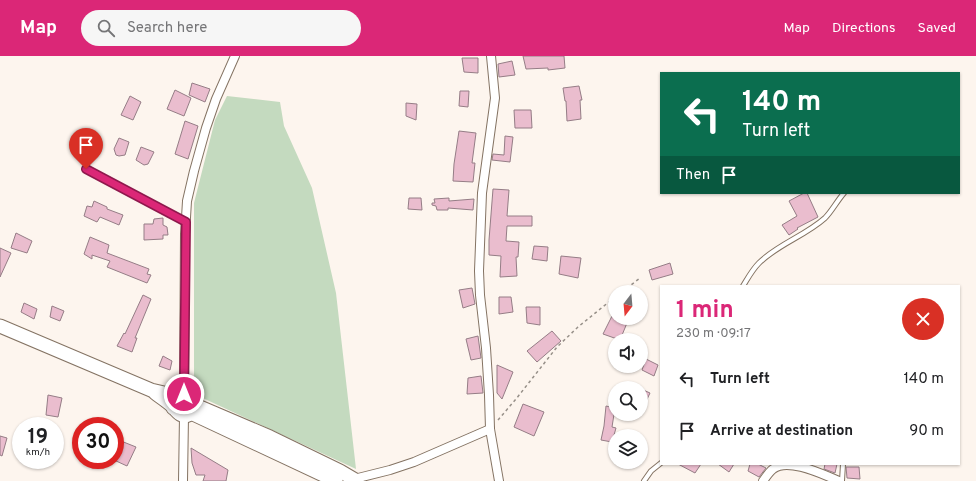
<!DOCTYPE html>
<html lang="en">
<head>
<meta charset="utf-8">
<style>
	body { margin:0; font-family:Overpass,sans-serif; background:#f6f6f6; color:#202124; height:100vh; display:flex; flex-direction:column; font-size:15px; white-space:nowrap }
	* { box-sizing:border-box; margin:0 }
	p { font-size:13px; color:#757577 }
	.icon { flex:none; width:22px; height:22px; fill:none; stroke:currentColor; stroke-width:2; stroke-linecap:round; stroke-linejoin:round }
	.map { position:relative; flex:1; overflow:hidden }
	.drawer { position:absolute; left:660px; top:229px; width:300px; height:180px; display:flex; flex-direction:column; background:#fff; border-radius:0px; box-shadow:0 1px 3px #0004 }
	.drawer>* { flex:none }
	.guide { position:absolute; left:660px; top:16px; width:300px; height:122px; border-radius:0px; box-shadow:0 1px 3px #0004; background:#0b6e4f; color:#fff; overflow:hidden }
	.needle { width:26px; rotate:196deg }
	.controls { position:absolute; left:608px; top:229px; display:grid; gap:8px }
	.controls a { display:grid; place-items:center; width:40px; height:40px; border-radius:50%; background:#fff; box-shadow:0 1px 3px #0004; font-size:20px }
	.speed { position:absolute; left:12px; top:361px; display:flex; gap:8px; font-size:20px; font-weight:700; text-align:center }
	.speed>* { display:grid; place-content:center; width:52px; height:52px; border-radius:50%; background:#fff; box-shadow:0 1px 3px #0004; line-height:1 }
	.speed small { font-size:10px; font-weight:400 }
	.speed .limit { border:6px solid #d22; background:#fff; color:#111 }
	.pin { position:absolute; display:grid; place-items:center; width:34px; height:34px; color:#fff; margin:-41px -17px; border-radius:50% 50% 50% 0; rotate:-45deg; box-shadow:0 0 4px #0007 }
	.pin .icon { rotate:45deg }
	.me { position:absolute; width:44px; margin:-22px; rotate:0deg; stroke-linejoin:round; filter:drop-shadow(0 0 3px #0008) }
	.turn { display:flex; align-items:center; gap:14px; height:84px; padding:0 16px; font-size:18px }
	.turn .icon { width:52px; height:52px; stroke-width:2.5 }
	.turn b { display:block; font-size:28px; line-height:34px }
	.then { display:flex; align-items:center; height:38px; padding:0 16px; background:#0003; gap:8px; font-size:15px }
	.round { display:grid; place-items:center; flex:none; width:42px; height:42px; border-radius:21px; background:#f6f6f6 }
	.summary { display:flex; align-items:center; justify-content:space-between; height:68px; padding:0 16px }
	h1 { font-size:24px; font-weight:700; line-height:30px; color:#db2777 }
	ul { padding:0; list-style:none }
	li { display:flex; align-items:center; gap:12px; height:52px; padding:0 16px }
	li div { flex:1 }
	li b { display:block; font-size:15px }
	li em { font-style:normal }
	header { display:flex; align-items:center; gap:24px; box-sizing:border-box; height:56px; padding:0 20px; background:#db2777; color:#fff }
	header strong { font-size:19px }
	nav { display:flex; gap:22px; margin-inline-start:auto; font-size:14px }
	.search { width:280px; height:36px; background:#f6f6f6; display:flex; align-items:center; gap:10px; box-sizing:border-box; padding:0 14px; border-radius:22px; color:#757577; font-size:15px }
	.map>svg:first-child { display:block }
	.green { fill:#c4dabf }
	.building { fill:#eabdce; stroke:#957d86 }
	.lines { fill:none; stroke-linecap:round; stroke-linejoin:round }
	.service-casing { stroke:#847363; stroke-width:6 }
	.minor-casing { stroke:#847363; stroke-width:10 }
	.trunk-casing { stroke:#847363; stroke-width:15 }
	.path { stroke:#979089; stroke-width:1.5; stroke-dasharray:3 3; stroke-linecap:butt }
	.service { stroke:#fff; stroke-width:4 }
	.minor { stroke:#fff; stroke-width:8 }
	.trunk { stroke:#fff; stroke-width:13 }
	.route-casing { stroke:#8e194d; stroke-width:10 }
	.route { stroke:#db2777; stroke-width:7 }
</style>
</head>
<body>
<header>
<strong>Map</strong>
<div class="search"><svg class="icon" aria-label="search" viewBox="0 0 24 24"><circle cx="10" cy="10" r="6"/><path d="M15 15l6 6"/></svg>Search here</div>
<nav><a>Map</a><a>Directions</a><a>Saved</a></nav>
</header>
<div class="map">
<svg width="976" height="425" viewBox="0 0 976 425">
	<rect width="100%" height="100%" fill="#fdf5ee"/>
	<path class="green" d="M227 40 280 46 284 70 312 132 336 237 356 413 194 338V147L215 64Z"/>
	<g class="building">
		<path d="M523 0H564L565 12 548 14V12L526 13Z"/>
		<path d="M462 2H478V17L464 16Z"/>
		<path d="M512 5 515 19 499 21 498 8Z"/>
		<path d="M192 27 210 33 205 46 189 39Z"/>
		<path d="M579 30 582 44H580L581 63 567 65 566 45H565L563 32Z"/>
		<path d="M175 34 191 42 184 60 167 53Z"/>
		<path d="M460 35H469L468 51 459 50Z"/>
		<path d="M130 40 141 46 133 64 121 59Z"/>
		<path d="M406 47 417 48 416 64 406 60Z"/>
		<path d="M514 54H531L532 72H515Z"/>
		<path d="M185 65 198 70 188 103 175 98Z"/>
		<path d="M459 75 476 77 472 107H475L473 126 453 125 454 108Z"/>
		<path d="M505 80 513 81 510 106 492 104 493 98 504 99Z"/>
		<path d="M119 82 129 86 125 99 119 100 116 99 114 93Z"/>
		<path d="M141 91 154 96 148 108 144 109 136 104Z"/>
		<path d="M493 133 509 134 507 160H532V170H507L506 185 519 186 518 201H516L517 220 500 221 501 200 489 199V184Z"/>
		<path d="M804 137H807L818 161 797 172 798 173 789 179 782 169 797 160 789 145Z"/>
		<path d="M409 142H421L422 154 408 153Z"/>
		<path d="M449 142V145L474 143 473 154 448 152V154H437L436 150 432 149V147H435L434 143Z"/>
		<path d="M94 145 107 151V153L123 159 119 169 100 161 97 166 84 160 87 150 92 151Z"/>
		<path d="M163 162V169L167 171 168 179H163V183L144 184V168H153L154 163Z"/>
		<path d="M16 177 32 185 27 197 11 192Z"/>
		<path d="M90 181 109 189 107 197 149 213 147 218 151 219 147 227 107 211 110 205 92 199V203L84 198Z"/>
		<path d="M534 190 548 191 547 205 532 203Z"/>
		<path d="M0 192 11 197 0 221Z"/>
		<path d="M561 200 581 202 578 222 559 218Z"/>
		<path d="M670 207 673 218 652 224 649 214Z"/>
		<path d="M472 232 475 248 463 252 459 234Z"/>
		<path d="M143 239 151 243 135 282H137L132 296 117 290 124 277 125 278Z"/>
		<path d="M499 241H511L513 256 499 258Z"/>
		<path d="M24 247 37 253 34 263 21 256Z"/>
		<path d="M52 250 64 255 60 265 50 261Z"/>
		<path d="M526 251H540V269L527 267Z"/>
		<path d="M612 260 627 267 620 284 603 278Z"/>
		<path d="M552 275 561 285 537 306 527 295Z"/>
		<path d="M478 280 481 302 471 304 466 283Z"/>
		<path d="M163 300 172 305 170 314 159 310Z"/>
		<path d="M646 303 658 309 654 320 642 314Z"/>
		<path d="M497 309 513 316 502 343 497 337Z"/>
		<path d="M481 320 483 337 467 338 468 322Z"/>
		<path d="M641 333 650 337 641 356Z"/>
		<path d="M48 339 62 342 58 361 46 359Z"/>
		<path d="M523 348 544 356 534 380 514 371Z"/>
		<path d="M606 350 615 352 612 371 616 372 612 386 601 384 604 370Z"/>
		<path d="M0 380 7 382 2 400 0 399Z"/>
		<path d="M121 385 136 391 127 410 114 404Z"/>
		<path d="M191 392 228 414 226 425H203L205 419H196L192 407Z"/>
		<path d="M678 408H701L695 417Z"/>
		<path d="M718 408H734L729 416Z"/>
		<path d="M750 408H758L766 412 759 421 748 415Z"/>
		<path d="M825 408H837L835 417 824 413Z"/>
		<path d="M846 411H859L860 423 847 422Z"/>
	</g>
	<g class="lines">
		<defs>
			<g id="service">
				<path d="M86 113 186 166"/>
				<path d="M743 230C748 222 752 214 759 207 778 188 805 180 825 162 832 155 837 145 844 137"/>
				<path d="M644 425 651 415 661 407"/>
				<path d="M842 425 843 408"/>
			</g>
			<g id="minor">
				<path d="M491 0 495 42 482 137 479 215 480 239 486 292 489 339 490 373 499 425"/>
				<path d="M184 338 185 178 187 145 194 115 206 72 216 43 235 0"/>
				<path d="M354 423 390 414 414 406 490 373"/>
				<path d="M183 425 184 360"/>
				<path d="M763 425C766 421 769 416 773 413 788 401 824 419 839 425"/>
			</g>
			<g id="trunk">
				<path d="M0 270 151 334 177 340"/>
				<path d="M155 337C160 341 168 346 173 351 177 356 183 364 191 357 195 354 195 349 194 345L188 339H180L174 344 173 352"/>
				<path d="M195 349 270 381 340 415 357 425"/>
				<path d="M191 357 336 425"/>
			</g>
		</defs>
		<use href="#service" class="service-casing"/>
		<use href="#minor" class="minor-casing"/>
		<use href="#trunk" class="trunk-casing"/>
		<g class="path">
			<path d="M622 236 640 222"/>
			<path d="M498 364 516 343 557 291 578 271 615 241"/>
		</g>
		<use href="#service" class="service"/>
		<use href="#minor" class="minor"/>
		<use href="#trunk" class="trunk"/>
	</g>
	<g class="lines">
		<defs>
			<path id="route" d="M86 113 186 166 184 338"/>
		</defs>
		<use href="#route" class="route-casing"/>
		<use href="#route" class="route"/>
	</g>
</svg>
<div class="controls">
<a><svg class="needle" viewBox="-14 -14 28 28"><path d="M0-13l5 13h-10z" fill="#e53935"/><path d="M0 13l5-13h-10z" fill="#757577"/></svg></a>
<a><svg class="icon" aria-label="sound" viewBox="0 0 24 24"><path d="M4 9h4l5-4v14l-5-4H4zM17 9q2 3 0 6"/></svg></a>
<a><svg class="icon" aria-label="search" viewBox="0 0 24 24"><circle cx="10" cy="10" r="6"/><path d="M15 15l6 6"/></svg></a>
<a><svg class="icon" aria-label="layers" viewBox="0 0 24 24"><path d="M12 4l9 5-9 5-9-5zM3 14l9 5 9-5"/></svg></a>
</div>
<div class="speed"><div>19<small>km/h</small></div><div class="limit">30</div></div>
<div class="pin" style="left:86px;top:113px;background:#d93025"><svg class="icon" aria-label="arrive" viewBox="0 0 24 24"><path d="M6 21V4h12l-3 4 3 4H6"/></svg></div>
<svg class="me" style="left:184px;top:338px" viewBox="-20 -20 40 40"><circle r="17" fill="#db2777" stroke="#fff" stroke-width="3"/><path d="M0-11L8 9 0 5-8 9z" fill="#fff"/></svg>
<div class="guide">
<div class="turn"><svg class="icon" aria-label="left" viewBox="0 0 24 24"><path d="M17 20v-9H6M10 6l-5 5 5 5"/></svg><div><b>140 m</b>Turn left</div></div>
<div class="then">Then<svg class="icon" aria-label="arrive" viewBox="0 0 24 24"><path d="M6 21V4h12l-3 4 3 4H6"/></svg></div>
</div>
<section class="drawer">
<div class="summary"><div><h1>1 min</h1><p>230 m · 09:17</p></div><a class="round" style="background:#d93025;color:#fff"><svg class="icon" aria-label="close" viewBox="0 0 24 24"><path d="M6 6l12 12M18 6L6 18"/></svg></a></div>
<ul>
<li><svg class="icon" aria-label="left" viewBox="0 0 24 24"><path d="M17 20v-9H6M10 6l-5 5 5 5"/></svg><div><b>Turn left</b></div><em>140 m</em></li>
<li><svg class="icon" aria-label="arrive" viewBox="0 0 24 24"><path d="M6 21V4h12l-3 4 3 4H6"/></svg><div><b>Arrive at destination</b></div><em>90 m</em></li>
</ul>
</section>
</div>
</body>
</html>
